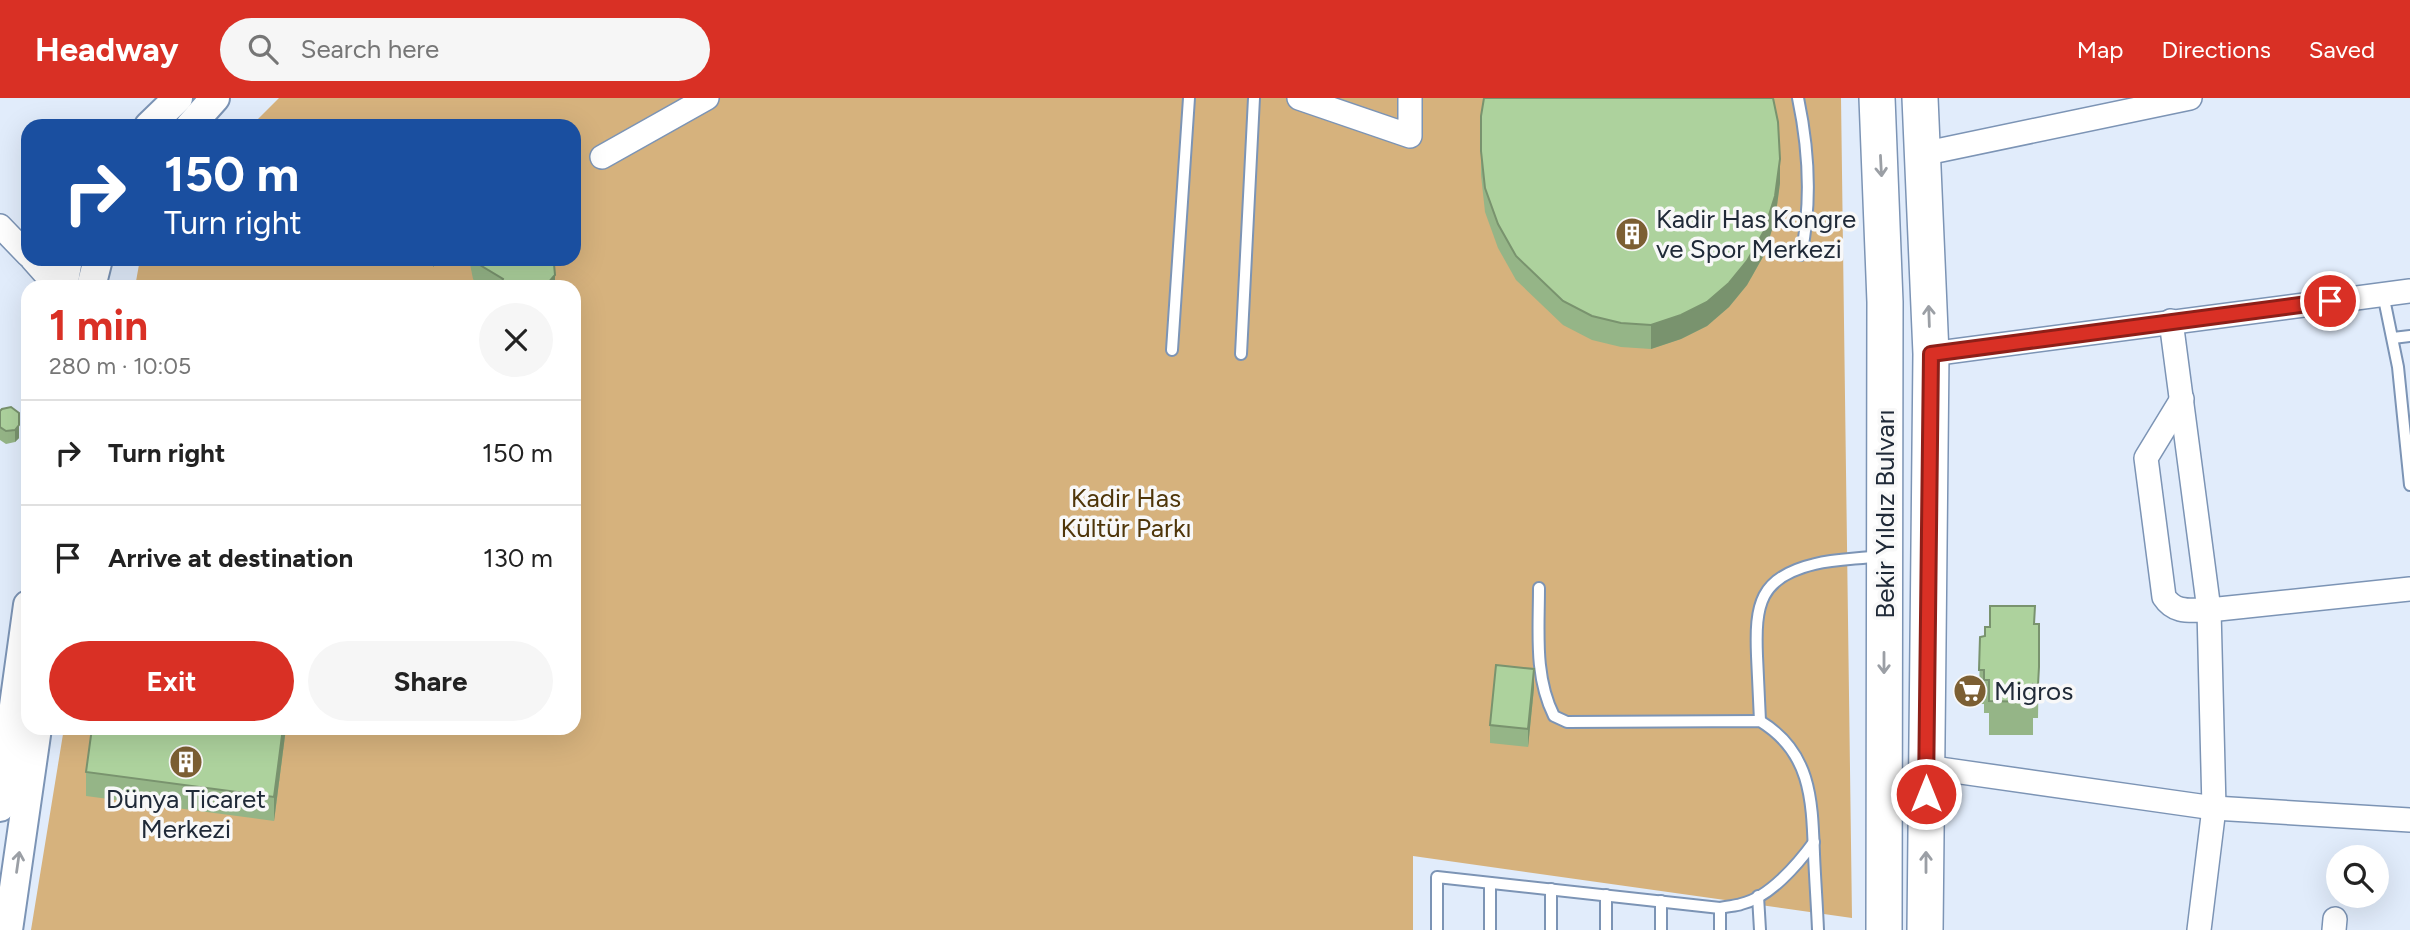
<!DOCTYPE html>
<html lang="en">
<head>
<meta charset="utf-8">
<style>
	body { margin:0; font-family:Figtree,sans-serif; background:#f6f6f6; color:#222; height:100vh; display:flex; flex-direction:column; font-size:26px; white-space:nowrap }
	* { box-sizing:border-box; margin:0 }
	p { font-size:23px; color:#767676 }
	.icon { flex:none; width:38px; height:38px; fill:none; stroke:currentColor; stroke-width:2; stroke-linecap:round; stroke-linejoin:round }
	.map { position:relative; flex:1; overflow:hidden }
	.drawer { position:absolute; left:21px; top:182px; width:560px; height:455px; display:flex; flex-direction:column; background:#fff; border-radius:21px; box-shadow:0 7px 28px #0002 }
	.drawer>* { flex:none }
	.top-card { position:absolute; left:21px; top:21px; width:560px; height:147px; border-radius:21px; box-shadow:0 7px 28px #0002; background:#1a4fa0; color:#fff; overflow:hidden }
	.fabs { position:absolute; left:2326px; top:747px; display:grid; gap:14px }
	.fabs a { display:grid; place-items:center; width:63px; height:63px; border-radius:50%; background:#fff; box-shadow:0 7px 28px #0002; font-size:35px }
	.pin { position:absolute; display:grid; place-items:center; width:60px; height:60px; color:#fff; margin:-30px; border:4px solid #fff; border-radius:50%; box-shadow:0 2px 7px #0007 }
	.me { position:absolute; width:77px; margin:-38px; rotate:0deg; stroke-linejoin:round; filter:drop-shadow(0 0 5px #0008) }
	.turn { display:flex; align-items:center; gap:24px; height:147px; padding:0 28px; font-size:32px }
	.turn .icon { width:91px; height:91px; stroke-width:2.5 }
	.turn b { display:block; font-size:49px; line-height:60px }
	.round { display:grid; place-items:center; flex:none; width:74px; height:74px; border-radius:37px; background:#f6f6f6 }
	.summary { display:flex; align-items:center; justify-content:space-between; height:119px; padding:0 28px }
	h1 { font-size:42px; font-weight:700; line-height:52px; color:#d93025 }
	.cta { display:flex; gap:14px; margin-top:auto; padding:14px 28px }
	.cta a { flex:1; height:80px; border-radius:42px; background:#d93025; color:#fff; font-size:28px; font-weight:700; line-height:80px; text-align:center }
	.cta a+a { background:#f6f6f6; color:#222 }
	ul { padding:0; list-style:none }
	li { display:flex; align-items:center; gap:21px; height:105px; padding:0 28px; border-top:2px solid #e0e0e0 }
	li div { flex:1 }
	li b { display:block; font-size:26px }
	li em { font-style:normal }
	header { display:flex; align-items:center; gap:42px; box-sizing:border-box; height:98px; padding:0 35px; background:#d93025; color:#fff }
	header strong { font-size:33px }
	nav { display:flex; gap:38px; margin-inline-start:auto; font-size:24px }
	.search { width:490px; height:63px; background:#f6f6f6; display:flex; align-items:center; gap:18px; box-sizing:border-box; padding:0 24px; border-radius:38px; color:#767676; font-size:26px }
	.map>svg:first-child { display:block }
	.green { fill:#d6b27d }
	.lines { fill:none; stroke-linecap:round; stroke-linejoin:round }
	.service-casing { stroke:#7c94b5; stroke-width:14 }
	.minor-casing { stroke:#7c94b5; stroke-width:26 }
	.tertiary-casing { stroke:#7c94b5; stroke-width:32 }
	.primary-casing { stroke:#7c94b5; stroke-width:38 }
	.service { stroke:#fff; stroke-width:10 }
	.minor { stroke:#fff; stroke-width:23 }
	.tertiary { stroke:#fff; stroke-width:28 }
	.primary { stroke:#fff; stroke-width:35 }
	.wall { fill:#95b587 }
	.shaded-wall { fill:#79936e }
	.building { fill:#add29d; stroke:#79936e; stroke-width:2 }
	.oneway { stroke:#9b9fa5 }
	.route-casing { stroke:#8d1f18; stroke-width:18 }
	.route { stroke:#d93025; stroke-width:12 }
	.labels { text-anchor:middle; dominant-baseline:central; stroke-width:7; stroke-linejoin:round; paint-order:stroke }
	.poi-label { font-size:26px; fill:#202a38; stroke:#f8f8f8; text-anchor:start }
	.park-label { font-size:26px; fill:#4f360a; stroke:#f8f8f8 }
	.street-label { font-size:26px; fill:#202a38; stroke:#f8f8f8 }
</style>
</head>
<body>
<header>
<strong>Headway</strong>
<div class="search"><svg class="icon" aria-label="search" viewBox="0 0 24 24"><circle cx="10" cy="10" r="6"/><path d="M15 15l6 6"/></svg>Search here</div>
<nav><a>Map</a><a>Directions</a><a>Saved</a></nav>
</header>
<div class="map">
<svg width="2410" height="832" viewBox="0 0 2410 832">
	<rect width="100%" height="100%" fill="#e1ecfb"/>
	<path class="green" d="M279 0H1841L1852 820 1413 758V832H31L64 630H574V189H135L140 161H574V28H251Z"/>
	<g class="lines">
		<defs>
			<g id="service">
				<path d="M1798 0C1809 52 1812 105 1801 157"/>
				<path d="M2383 196 2398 269 2410 387"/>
				<path d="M2393 240 2410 238"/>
				<path d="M1172 252 1189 0"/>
				<path d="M1241 256 1254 0"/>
				<path d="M1539 490C1539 534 1534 578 1554 618L1567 624 1760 623C1811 654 1812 701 1814 756 1815 781 1817 807 1818 832"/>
				<path d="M1760 623C1759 601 1758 580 1757 558 1755 507 1759 479 1815 466 1835 461 1858 461 1879 458"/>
				<path d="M1490 785V832"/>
				<path d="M1551 791V832"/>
				<path d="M1606 797V832"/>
				<path d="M1758 798 1760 832"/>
				<path d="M1661 803V832"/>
				<path d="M1720 810V832"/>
				<path d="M1437 832V779L1720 810C1727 808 1736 808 1741 806 1769 800 1798 766 1814 744"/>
			</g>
			<g id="minor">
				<path d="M1299 0 1410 38V0"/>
				<path d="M1922 56 2190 0"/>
				<path d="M602 59 707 0"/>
				<path d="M0 128 28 157"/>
				<path d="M32 161 48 179 62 189"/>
				<path d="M2171 223 2209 512 2410 491"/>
				<path d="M1931 256 2410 193"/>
				<path d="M2182 301 2146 360 2164 499C2175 516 2191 512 2209 512L2214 710 2199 832"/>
				<path d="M1926 669 2214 710 2410 722"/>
				<path d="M2334 832 2335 821"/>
			</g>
			<g id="tertiary">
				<path d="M149 28 178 0"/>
				<path d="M190 28 215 0"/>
				<path d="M63 189 68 161"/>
				<path d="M91 189 98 161"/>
				<path d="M0 709 28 507"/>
				<path d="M8 832 37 630"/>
			</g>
			<g id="primary">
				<path d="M1877 0 1885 204 1884 832"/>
				<path d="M1920 0 1931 256 1925 832"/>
			</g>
		</defs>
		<use href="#service" class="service-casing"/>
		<use href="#minor" class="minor-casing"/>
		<use href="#tertiary" class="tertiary-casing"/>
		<use href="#primary" class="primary-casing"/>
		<use href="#service" class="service"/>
		<use href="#minor" class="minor"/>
		<use href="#tertiary" class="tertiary"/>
		<use href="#primary" class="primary"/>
	</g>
	<g class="wall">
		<path d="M1481 18 1780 85 1775 122 1764 157 1747 187 1729 209 1707 228 1681 241 1651 251 1621 249 1592 242 1563 227 1516 182 1498 150 1485 114 1481 77Z"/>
		<path d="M469 161H546L555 189H479L473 181Z"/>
		<path d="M11 309 19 340 15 344 6 346 0 342V313Z"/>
		<path d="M2035 526 2039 559 2038 620H2033V637H1989V615H1984V606H1979L1980 539 1985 538Z"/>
		<path d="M1534 590 1528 649 1490 645V627Z"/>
		<path d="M286 630 274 723 86 698V674Z"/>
	</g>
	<g class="shaded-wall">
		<path d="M1780 61V85L1775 122 1764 157 1747 187 1729 209 1707 228 1681 241 1651 251V227Z"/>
		<path d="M433 161H441L433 169Z"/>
		<path d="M555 177V189H543V186Z"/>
		<path d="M19 327V340L15 344V332Z"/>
		<path d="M1534 571V590L1528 649V631Z"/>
		<path d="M283 630H286L274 723V699Z"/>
	</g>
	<g class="building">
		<path d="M1484 0H1773L1778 24 1780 61 1775 98 1764 133 1747 163 1729 185 1707 204 1681 217 1651 227 1621 225 1592 218 1563 203 1516 158 1498 126 1485 90 1481 53V18Z"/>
		<path d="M476 161H546L551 162 554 166 555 177 548 185 543 186 523 184V189H500L503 181 480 167Z"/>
		<path d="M11 309 19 315V327L15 332 6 333 0 329V313L2 311Z"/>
		<path d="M1990 508H2035L2034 526H2039V569L2038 587 2033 586V604L1989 603V582H1984V572H1979L1980 539 1985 538V529H1990Z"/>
		<path d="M1496 567 1534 571 1528 631 1490 627Z"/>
		<path d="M92 630H283L274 699 86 674Z"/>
	</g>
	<defs><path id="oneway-shaft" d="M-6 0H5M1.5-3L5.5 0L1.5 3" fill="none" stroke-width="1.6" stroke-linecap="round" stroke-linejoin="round" transform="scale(1.75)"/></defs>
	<g class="oneway">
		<use href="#oneway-shaft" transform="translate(1881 68) rotate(87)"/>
		<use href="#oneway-shaft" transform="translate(1929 218) rotate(-92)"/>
		<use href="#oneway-shaft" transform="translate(1884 565) rotate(90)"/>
		<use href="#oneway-shaft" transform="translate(18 764) rotate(-82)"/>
		<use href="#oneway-shaft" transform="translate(1926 764) rotate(-90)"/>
	</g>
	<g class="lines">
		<defs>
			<path id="route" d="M1926 696 1931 256 2330 203"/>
		</defs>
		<use href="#route" class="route-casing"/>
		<use href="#route" class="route"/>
	</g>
	<defs>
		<symbol id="building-disc" viewBox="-11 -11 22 22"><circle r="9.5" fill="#7c5f33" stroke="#f8f8f8"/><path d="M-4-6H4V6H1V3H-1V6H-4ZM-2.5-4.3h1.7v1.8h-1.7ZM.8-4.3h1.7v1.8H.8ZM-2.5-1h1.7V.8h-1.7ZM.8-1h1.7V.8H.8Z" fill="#fff"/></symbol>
		<symbol id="supermarket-disc" viewBox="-11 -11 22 22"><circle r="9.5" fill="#7c5f33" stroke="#f8f8f8"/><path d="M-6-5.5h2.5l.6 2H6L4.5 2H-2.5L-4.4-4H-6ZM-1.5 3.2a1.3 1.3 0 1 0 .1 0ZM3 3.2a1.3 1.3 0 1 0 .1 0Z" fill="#fff"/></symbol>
	</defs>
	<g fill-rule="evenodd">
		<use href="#building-disc" x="1613" y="117" width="38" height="38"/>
		<use href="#supermarket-disc" x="1951" y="574" width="38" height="38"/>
		<use href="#building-disc" x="167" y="645" width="38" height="38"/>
	</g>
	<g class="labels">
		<g class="poi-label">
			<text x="1656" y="121">Kadir Has Kongre<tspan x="1656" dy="30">ve Spor Merkezi</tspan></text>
			<text x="1994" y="593">Migros</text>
			<text x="186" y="701" text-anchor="middle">Dünya Ticaret<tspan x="186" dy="30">Merkezi</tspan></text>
		</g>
		<g class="park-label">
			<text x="1126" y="400">Kadir Has<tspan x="1126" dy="30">Kültür Parkı</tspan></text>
		</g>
		<g class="street-label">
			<text transform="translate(1885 416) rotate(-90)">Bekir Yıldız Bulvarı</text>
		</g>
	</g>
</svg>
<div class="fabs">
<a><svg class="icon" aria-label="search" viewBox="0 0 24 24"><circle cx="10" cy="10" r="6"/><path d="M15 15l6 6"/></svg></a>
</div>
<div class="pin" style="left:2330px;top:203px;background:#d93025"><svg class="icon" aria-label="arrive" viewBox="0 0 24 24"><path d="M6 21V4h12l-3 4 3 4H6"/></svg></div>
<svg class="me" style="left:1926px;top:696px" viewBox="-20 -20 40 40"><circle r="17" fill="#d93025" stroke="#fff" stroke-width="3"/><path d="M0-11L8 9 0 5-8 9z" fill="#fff"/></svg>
<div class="top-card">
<div class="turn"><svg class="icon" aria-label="right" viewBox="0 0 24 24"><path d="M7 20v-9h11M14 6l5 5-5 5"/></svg><div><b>150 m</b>Turn right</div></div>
</div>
<section class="drawer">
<div class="summary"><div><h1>1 min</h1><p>280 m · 10:05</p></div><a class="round"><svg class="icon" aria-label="close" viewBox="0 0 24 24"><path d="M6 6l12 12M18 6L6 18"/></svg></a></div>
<ul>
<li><svg class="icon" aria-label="right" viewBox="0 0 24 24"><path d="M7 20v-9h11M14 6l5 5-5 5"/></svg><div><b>Turn right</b></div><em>150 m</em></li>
<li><svg class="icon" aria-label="arrive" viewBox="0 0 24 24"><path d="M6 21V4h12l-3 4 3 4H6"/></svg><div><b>Arrive at destination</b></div><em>130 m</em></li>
</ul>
<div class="cta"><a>Exit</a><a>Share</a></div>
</section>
</div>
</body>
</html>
